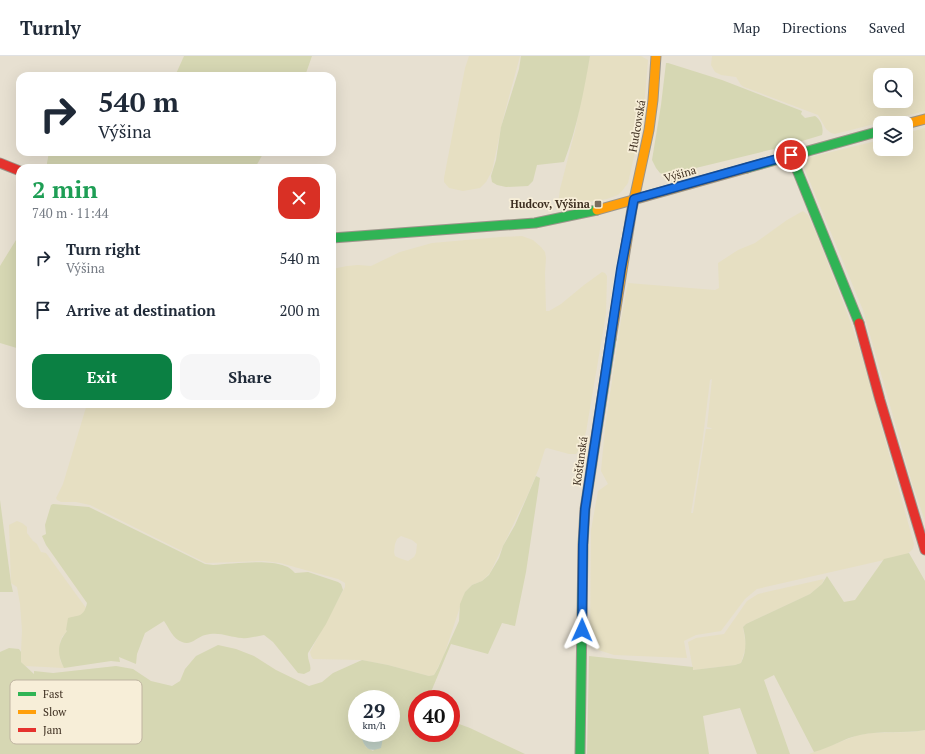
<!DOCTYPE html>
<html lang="en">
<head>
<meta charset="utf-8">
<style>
	body { margin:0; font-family:"PT Serif",serif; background:#f6f6f7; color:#1f2937; height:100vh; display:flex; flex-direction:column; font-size:15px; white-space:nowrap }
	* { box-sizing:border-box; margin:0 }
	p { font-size:13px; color:#747a83 }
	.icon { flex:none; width:22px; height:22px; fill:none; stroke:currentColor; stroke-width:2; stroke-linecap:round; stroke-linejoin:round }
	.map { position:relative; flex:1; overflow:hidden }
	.details { position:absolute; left:16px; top:108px; width:320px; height:244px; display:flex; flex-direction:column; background:#fff; border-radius:12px; box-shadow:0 4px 16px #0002 }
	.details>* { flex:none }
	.hud { position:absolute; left:16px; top:16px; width:320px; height:84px; border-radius:12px; box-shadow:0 4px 16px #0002; background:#fff; color:#1f2937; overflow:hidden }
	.controls { position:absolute; left:873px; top:12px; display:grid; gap:8px }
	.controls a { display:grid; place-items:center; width:40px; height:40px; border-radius:8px; background:#fff; box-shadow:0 4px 16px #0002; font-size:20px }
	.speed { position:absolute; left:348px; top:634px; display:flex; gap:8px; font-size:20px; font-weight:700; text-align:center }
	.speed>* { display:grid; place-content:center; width:52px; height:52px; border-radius:50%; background:#fff; box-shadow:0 4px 16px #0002; line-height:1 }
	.speed small { font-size:10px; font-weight:400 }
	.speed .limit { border:6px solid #d22; background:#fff; color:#111 }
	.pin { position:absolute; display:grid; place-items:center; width:34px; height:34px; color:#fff; margin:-17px; border:2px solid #fff; border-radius:50%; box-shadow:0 1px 4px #0007 }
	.me { position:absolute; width:44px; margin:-22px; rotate:1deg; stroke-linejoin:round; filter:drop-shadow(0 0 3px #0008) }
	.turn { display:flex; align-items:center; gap:14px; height:84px; padding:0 16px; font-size:18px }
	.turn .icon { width:52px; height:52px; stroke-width:2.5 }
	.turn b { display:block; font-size:28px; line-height:34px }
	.round { display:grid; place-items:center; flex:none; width:42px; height:42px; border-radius:12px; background:#f6f6f7 }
	.summary { display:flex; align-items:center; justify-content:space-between; height:68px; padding:0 16px }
	h1 { font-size:24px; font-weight:700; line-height:30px; color:#1e9e55 }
	.primary-button { display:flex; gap:8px; margin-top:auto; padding:8px 16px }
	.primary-button a { flex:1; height:46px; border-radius:12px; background:#0b8043; color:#fff; font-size:16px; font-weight:700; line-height:46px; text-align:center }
	.primary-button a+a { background:#f6f6f7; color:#1f2937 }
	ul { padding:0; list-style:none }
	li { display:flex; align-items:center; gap:12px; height:52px; padding:0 16px }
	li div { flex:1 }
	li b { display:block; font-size:15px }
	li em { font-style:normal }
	header { display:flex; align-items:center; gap:24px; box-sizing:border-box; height:56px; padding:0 20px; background:#fff; border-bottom:1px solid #e0e1e3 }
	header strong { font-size:19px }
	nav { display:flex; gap:22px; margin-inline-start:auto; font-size:14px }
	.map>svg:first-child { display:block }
	.farmland { fill:#e6dfc2; fill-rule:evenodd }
	.green { fill:#d6d7b3; fill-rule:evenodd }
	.water { fill:#bcccc2 }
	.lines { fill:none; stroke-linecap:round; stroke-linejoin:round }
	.fast-casing { stroke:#9c958a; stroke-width:11 }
	.slow-casing { stroke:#9c958a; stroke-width:11 }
	.jam-casing { stroke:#9c958a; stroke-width:11 }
	.fast { stroke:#30b455; stroke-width:9 }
	.slow { stroke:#ff9f0a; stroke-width:9 }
	.jam { stroke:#e5322d; stroke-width:9 }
	.route-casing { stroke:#114b97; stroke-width:10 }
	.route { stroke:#1a73e8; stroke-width:7 }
	.poi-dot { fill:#786c5e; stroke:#f7eed8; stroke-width:1.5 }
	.labels { text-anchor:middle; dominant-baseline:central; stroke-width:3.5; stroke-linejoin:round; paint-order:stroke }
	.street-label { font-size:11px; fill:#3d2e20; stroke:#f7eed8 }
	.poi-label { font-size:11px; font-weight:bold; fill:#3d2e20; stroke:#f7eed8; text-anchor:end }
	.key { fill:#f7eed8; stroke:#bfb4a1; stroke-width:1 }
	.key-label { font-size:11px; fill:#3d2e20 }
</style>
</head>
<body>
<header>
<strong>Turnly</strong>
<nav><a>Map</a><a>Directions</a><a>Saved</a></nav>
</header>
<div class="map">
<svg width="925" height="698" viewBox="0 0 925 698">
	<rect width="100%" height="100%" fill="#e7e0d1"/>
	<g class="farmland">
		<path d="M469 0H520L503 63 492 115 486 126 480 132 463 135 449 132 444 126V122L465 12Z"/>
		<path d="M590 0H641L648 4 644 51 638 83 628 127 622 135 618 139 607 143 562 150 558 149 560 133 575 75Z"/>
		<path d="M712 0H925V55L847 75 835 78 831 77 826 73 818 59 744 31 741 29 736 21 721 19 715 16 711 9ZM880 19H906V45H880Z"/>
		<path d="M925 72V465L912 427 863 254 803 109 804 105 811 101 880 84V93H906V77Z"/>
		<path d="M803 155 808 159 817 179 849 262 862 300 914 488 913 493 906 499 757 533 745 543 721 575 696 579 684 585 687 602 614 599 595 593 590 584 591 474 598 435 608 428 601 415 605 372 621 264 628 227 715 234 719 232 718 207 738 194 755 187 787 164ZM712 323 707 371 711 372 712 373H706L693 457H691L702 389 710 324Z"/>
		<path d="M522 180 533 184 541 191 545 196 546 202 545 217 546 255H549L561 248 584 229 602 216 605 217 607 220 606 258 586 376 581 391 576 398H569L547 392 545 393 539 412 528 438 490 517 482 525 472 529 465 536 444 599 434 619 429 620 388 609 362 604 313 603 311 600 310 596 345 531V527L338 523 280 507 264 505 206 507 90 449 76 446H61L57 444 56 442 63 428 87 348H332V213L347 210 358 209 371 210 400 196 432 187 500 181ZM401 480 412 484 417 488 416 497 414 501 408 505 399 502 395 500 394 496 395 488 397 483Z"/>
		<path d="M17 465 22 467 27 471V477L33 485 37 488 41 496 46 497 86 552 82 559 74 561 67 575 62 581 60 586V604L64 612 25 610 21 606V596L22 574 20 548 17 531 11 527 9 469Z"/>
		<path d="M824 523 822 528 810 538 746 568 743 571 746 590 741 607 735 609 693 614 688 586 696 582 724 578 747 545 758 538Z"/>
		<path d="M925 674V698H809L858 679 871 677 912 676Z"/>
	</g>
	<g class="green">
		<path d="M184 0H312L305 20H175Z"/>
		<path d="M521 0H590C584 35 577 72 564 106L537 109 533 125 528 130 506 131 497 129 492 126 491 120 496 104 501 71 519 13Z"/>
		<path d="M666 7H668L722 24 802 55 801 58 805 62 815 60C821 64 824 72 822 79L782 91 671 118 665 119 660 117 656 112 652 104 661 49Z"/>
		<path d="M49 96H264L255 112H47V107Z"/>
		<path d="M20 173V293L0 287V210L16 184Z"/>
		<path d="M536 420 540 422 526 516 515 570 502 567 488 598 451 588 428 643H417V677H451V665L470 672 525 698H0V596L9 592 19 593 21 596V606L34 618V615L53 617 116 610 133 613 151 625 172 630 180 625 185 613 196 600 218 589 236 593 254 600 276 614 309 630 322 626 333 617 362 604 388 609 429 620 434 619 438 612 459 565 460 548 465 536 472 529 482 525 489 519 499 502 503 490 515 469ZM357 643H391V677H382L383 682 373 695 366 691 359 677H357Z"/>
		<path d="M0 444 11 527 13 536H0Z"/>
		<path d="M53 448 89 451 205 508 213 509C232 508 267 503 285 510 289 511 292 514 295 517L308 516 338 526 341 528 343 534 326 568 308 597C307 604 312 609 310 615L304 618 298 617 273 586 264 579C257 580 249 583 242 582 229 581 219 575 205 579 197 581 191 590 182 586 173 583 169 572 164 565L145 577 137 598 136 608 119 601 120 606 111 605 64 612C57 599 57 587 67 575L66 574 68 562C79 559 84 561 87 547L46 489 42 480 46 478 45 469 51 449Z"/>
		<path d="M909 497 925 525V674C903 678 882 674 860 679 844 682 830 692 814 696L774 619 764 624 790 698H757L740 652 703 660 709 698H587L589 600 693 611V614L735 609 741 607C747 595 746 583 743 571L746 568 810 538 822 528 827 520 844 546 855 544 884 503Z"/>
	</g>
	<path class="water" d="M359 677H382L383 682 381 692C365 698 365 688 359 677Z"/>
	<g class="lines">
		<defs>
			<g id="fast">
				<path d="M791 99 859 267"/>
				<path d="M747 112 880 75"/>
				<path d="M332 182 535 167 597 154"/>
				<path d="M580 698 583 489 585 453 611 283"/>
			</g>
			<g id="slow">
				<path d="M906 68 925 63"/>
				<path d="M597 154 747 112"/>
				<path d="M611 283 632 153 649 74 653 44 656 0"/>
			</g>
			<g id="jam">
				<path d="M0 107 20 115"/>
				<path d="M859 267 880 344 925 494"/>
			</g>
		</defs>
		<use href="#fast" class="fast-casing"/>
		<use href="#slow" class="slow-casing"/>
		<use href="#jam" class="jam-casing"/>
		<use href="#fast" class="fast"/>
		<use href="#slow" class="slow"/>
		<use href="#jam" class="jam"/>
	</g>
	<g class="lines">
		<defs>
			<path id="route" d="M582 574 583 489 585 453 621 213 634 143 791 99"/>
		</defs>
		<use href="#route" class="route-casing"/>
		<use href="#route" class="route"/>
	</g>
	<rect class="poi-dot" x="594" y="144" width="8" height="8" rx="2"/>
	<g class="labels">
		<g class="street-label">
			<text transform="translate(637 70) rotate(-80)">Hudcovská</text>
			<text transform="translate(680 118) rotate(-16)">Výšina</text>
			<text transform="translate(580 405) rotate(-82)">Košťanská</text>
		</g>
		<g class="poi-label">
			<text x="590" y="148">Hudcov, Výšina</text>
		</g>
	</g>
	<rect x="10" y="624" width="132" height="64" rx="6" class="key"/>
	<rect x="18" y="636" width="18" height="4" fill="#30b455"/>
	<rect x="18" y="654" width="18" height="4" fill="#ff9f0a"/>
	<rect x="18" y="672" width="18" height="4" fill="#e5322d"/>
	<g class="key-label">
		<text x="43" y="642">Fast</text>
		<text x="43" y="660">Slow</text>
		<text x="43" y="678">Jam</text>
	</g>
</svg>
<div class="controls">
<a><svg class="icon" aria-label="search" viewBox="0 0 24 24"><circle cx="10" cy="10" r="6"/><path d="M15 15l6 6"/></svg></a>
<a><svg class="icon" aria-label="layers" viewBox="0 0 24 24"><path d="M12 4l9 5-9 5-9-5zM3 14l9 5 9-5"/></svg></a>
</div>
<div class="speed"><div>29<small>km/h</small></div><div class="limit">40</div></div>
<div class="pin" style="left:791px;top:99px;background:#d93025"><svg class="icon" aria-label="arrive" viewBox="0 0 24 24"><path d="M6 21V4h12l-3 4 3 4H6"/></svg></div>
<svg class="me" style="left:582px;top:574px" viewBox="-20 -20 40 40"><path d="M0-17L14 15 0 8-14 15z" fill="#1a73e8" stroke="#fff" stroke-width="4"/></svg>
<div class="hud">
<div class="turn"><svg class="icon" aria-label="right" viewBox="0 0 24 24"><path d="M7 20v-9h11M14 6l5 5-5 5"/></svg><div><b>540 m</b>Výšina</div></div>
</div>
<section class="details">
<div class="summary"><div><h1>2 min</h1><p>740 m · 11:44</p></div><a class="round" style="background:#d93025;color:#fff"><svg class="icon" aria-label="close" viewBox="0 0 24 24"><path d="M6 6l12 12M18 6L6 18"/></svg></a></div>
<ul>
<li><svg class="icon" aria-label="right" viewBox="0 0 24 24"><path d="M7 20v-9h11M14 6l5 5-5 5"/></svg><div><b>Turn right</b><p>Výšina</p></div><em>540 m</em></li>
<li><svg class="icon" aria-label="arrive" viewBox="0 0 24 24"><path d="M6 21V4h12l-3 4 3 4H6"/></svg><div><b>Arrive at destination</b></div><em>200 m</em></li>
</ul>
<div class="primary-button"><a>Exit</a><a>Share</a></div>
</section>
</div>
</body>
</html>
